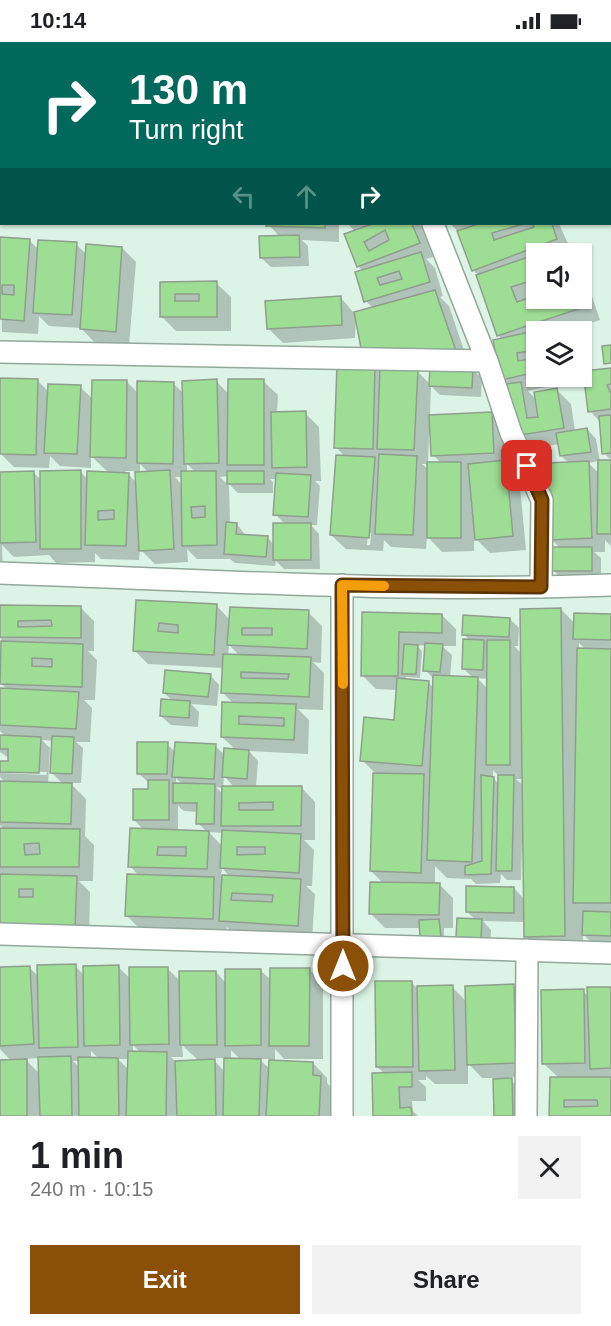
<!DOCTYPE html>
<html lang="en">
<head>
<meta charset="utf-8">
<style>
	body { margin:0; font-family:Arial,sans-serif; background:#f2f2f2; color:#202124; height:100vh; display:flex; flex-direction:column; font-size:22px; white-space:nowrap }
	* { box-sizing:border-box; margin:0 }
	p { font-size:20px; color:#757577 }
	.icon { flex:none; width:33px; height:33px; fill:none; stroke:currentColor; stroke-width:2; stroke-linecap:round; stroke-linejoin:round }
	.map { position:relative; height:1074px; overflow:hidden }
	.drawer { display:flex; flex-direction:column; background:#fff; flex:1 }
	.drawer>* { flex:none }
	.guide { position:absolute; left:0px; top:0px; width:612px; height:183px; box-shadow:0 2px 4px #0004; background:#00695c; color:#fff; overflow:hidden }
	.buttons { position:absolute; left:526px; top:201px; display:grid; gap:12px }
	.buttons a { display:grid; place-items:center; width:66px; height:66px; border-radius:0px; background:#fff; box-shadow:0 2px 4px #0004; font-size:30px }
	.pin { position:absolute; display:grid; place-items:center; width:51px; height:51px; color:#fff; margin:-26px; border-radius:12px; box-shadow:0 3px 9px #0006 }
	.me { position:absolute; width:66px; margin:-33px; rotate:0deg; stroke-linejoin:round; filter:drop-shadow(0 0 4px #0008) }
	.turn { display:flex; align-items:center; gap:21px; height:126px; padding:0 30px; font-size:27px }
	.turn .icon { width:78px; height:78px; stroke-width:2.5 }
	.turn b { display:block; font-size:42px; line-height:51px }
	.lanes { display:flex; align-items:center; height:57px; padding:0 30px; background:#0003; justify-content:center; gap:30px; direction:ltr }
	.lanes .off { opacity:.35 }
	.round { display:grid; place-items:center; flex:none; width:63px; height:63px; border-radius:0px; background:#f2f2f2 }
	.headline { display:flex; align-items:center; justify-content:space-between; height:102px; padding:0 30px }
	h1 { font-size:36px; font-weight:800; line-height:45px }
	.primary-button { display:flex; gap:12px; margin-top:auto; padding:12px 30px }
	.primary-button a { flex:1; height:69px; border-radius:0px; background:#8a5008; color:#fff; font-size:24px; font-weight:800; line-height:69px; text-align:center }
	.primary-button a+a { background:#f2f2f2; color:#202124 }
	.status { display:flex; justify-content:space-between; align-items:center; height:42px; padding:0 30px; background:#fff; direction:ltr }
	.status svg { height:16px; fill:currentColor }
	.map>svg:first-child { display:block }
	.shadow { fill:#0003; fill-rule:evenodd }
	.building { fill:#9ede94; stroke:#8f9f8d; stroke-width:1.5; fill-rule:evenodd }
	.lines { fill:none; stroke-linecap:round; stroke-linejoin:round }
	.minor-casing { stroke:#91a89b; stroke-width:24 }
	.highway-casing { stroke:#91a89b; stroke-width:33 }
	.minor { stroke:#fff; stroke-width:21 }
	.highway { stroke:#fff; stroke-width:30 }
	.route-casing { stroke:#5a3405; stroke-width:15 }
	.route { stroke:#8a5008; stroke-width:10 }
	.slow { stroke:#f59e0b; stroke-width:10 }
</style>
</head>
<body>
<div class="status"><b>10:14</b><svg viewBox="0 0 49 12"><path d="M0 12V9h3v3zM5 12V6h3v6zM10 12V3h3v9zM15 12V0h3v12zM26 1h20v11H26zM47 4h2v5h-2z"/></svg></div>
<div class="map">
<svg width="611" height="1074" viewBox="0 0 611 1074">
	<rect width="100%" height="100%" fill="#dcf4e6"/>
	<g class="shadow">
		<path d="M8 0H64L62 2Z"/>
		<rect x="169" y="0" width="29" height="2"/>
		<path d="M211 0H227L224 2Z"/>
		<path d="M246 0H326L327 2H247Z"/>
		<path d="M373 0H480L481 2H374Z"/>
		<path d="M268 182H339V200L302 198 308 204 309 224 271 225 261 216 280 195Z"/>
		<path d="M348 182H419L421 184 433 215 426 217 435 226 443 254 440 255 449 264 469 323 377 319 363 305 356 273 355 296 283 301 269 287 340 255 354 271 373 266 366 259 363 229 358 224 355 190Z"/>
		<path d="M451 182H559L573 212H537V256H546L551 262 556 260 552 256H582V225L600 278 565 290H537V334H578L579 338 528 349 537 358 557 348 571 362 575 389 587 387 596 397 600 420H611V504L605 498V510H594L601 516V538H563L553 528 561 507 551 497 569 421 561 414 559 402 531 407 516 393 508 343 503 337 502 297 498 293 478 233 473 228 459 191ZM599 419V431L588 421Z"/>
		<path d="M0 197 29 198 39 208 76 202 87 213 122 206 136 220 129 303 95 301 81 286 49 284 39 274 38 292 2 290Z"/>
		<path d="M162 241H216L231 255V289H176L162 275Z"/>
		<path d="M375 324 382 331 417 329 430 342 472 327 482 336 481 355 440 353 431 344 430 374 492 372 506 386 507 422 519 434 526 508 490 511 474 495V509L442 510 427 494 426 507 391 505 384 498 383 509 346 507 331 493 345 415 336 405ZM429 391H432L433 413 441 421H428ZM422 422H429V428ZM368 491H371L370 503H367Z"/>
		<path d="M611 327V418L604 411 601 381 590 369Z"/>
		<path d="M0 336 37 338 49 350 80 345 93 357 127 340 139 352 173 341 184 352 216 339 229 352 263 339 278 353 277 372 305 371 319 385 321 439H315L320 444 317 483H311L319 492 320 527H284L276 519 275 524 235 521 230 517H197L187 507 188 520 155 522 140 507 139 518 101 517 95 511V520L56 521 49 513 14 515 2 503 3 535H0V432L33 430 42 439 81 430 88 438 109 431 91 414V426L60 424 50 414 49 426 14 425 0 411ZM140 422 149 431 140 432ZM187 422 195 430 187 431ZM125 429H137V441ZM229 434V444L220 435ZM175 435H182V443ZM270 437H277L275 472 285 482 274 503 268 496 246 494 237 482H230L229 442 238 451H273V440Z"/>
		<path d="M137 559 216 563 230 578 308 570 322 584 321 621 313 620 324 631 323 668 298 667 309 678 308 712 249 709 258 719 256 745H301L315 760V798H304L314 808 312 844H306L315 852 312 897 235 893 227 885 226 891 140 887 126 873 139 834 130 824 144 788 134 778 149 748V741L138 731 167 702 175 710 215 704 225 713 236 708 222 695 234 662 223 651 224 626 148 622 134 608ZM229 603 240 614H228ZM224 734 234 745H223ZM176 736 182 742H176ZM216 745 223 746V752ZM178 764 184 769 198 770V781L207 790 178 789ZM209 790 223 791 222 804ZM222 826 230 835 221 834Z"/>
		<path d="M0 565H80L94 579V609H88L97 618 95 658H84L92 666 90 700H76L83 706 81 741H70L86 757 85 794 94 803 93 839H79L90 850 89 898 0 891V788H5L0 783V741H6L0 735V721H9V716L0 710V695H6L0 689V648H8L1 641 3 599 0 596ZM42 698 54 699 52 731 63 742H48L50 706ZM1 728 47 730 46 733 1 731Z"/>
		<path d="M561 567 575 582 611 573V907H598L583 892V912L544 913 526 895 525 880 483 879 491 888 490 905 467 904 457 895 476 878 467 870 514 846 525 858 524 803H522L521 838H507L501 832 500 841 476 842 471 837 447 836 435 824V842H439L453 856V886H444V899L421 886H385L371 872 384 842 371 829 375 731 362 718 395 679 398 648 376 647 362 633 364 571 442 573 456 587V604H442L452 613 450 635 473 636 463 626 470 599 464 592 510 577 519 586 518 604H514L522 612ZM579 601 586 608H579ZM416 603 427 604 425 628 435 638 434 646 428 640 406 638V635L420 636 422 609ZM477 636 488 637V647ZM493 728 499 734V742L493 736ZM516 737H524V744Z"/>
		<path d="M210 633 219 643 217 664 191 662 199 670 198 685 171 683 161 674 173 659 164 651Z"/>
		<path d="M75 924 85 934 118 925 131 937 167 926 181 940 216 930 226 941 260 928 271 938 309 927 323 942V1017H284L275 1007V1020L313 1021 327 1036V1041L335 1049 333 1074H0V1019H11L0 1007V927L29 925 39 935ZM133 1003 141 1011H133ZM182 1003 199 1019 176 1020 171 1015H183ZM231 1008 241 1018H231ZM91 1009 99 1017H91ZM39 1016 40 1032 25 1017ZM212 1016H226L225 1030ZM118 1017H129V1028ZM259 1017H270V1027ZM73 1019H80V1026Z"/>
		<path d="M411 940 419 948 452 945 467 960 514 944 528 958 529 1035H508L520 1048 521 1074H495L501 1036H482L468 1021V1042H435L426 1034V1038H418L426 1045V1059H412L413 1069 418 1074H375L385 1032 377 1025Z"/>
		<path d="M611 946V1074H551L559 1036 543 1021 583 949 589 955Z"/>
	</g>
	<g class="building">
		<path d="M405 0H472L473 2H401Z"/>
		<path d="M267 182H325V186L266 184Z"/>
		<path d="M372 182H412L420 201 357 225 344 192ZM385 188 389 198 369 209 364 200Z"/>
		<path d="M478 182H523L492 191 494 198 534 185 532 182H552L557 197 472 229 457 189Z"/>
		<path d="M299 193 300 215 260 216 259 194Z"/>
		<path d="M0 195 30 197 24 279 0 277ZM2 243H14V253L2 252Z"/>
		<path d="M38 198 77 200 72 273 33 271Z"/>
		<path d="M86 202 122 205 116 290 80 287Z"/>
		<path d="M566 202 569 212H539Z"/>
		<path d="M421 210 430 240 364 260 355 230ZM399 229 402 237 380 243 377 236Z"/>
		<path d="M537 212V237L511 245 517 260 537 253V256H545L547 262 562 256H582V250L587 264 497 294 476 233Z"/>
		<path d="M217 239V275H160V240ZM175 252H199V259H175Z"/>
		<path d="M435 248 456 309 361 306 354 270Z"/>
		<path d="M341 254 342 283 267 287 265 259Z"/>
		<path d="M557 284 558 290H537V308L517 311 518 319 537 316V330L501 338 493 298Z"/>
		<path d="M611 303V321L604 322 602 304Z"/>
		<path d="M337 322 375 323 373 407 334 406Z"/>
		<path d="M430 323 473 325 472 346 429 344Z"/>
		<path d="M380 326 418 327 414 408 377 407Z"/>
		<path d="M611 326V342L607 343 611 352V367L588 370 583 329Z"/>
		<path d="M0 336 38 337 36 413 0 412Z"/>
		<path d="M217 337 219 421 184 422 182 339Z"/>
		<path d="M228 337H264V423H227Z"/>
		<path d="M92 338H127L126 416 90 415Z"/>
		<path d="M137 339 174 340 173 422 137 421Z"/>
		<path d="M521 340 527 376 538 375 534 350 557 346 564 386 515 394 507 342Z"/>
		<path d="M48 342 81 343 77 412 44 411Z"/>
		<path d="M306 369 307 425 272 426 271 370Z"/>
		<path d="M492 370 494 411 431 414 429 373Z"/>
		<path d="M611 373V411L602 412 599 374Z"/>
		<path d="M587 386 591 410 560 414 556 391Z"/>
		<path d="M379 412 417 414 413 493 375 492Z"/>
		<path d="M336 413 375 415 369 496 330 493Z"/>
		<path d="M506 418 513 494 475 498 468 422Z"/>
		<path d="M598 418H611V492H597Z"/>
		<path d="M589 419 592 496 550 498 547 421Z"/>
		<rect x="427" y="420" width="34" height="76"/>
		<path d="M81 428V507H40V429Z"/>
		<path d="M170 428 174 507 139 509 135 430Z"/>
		<path d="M34 429 36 500 0 501V430Z"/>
		<path d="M87 429 129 431 126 504 85 503ZM114 468V477L98 478V469Z"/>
		<path d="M181 429H216L217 503 182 504ZM205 464V475L192 476 191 465Z"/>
		<rect x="227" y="429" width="37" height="13"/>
		<path d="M276 431 311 433 308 475 273 473Z"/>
		<path d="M226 480 237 481 236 492 268 494 266 515 224 512Z"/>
		<rect x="273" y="481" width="38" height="37"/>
		<rect x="552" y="505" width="40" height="24"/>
		<path d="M136 558 217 562 214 613 133 609ZM159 581 178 583V591L158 589Z"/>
		<path d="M0 563 81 564V596L0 595ZM51 578 52 584 18 585V579Z"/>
		<path d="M230 565 309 568 307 607 227 603ZM242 586H272V593H242Z"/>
		<path d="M561 566 565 894 524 895 520 567Z"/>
		<path d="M362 570 442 572V591L399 590 398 634H361Z"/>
		<path d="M574 571 611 572V598L573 597Z"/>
		<path d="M463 573 510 576 509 595 462 593Z"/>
		<path d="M463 597 484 598 483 628 462 627Z"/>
		<path d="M487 598H510V723H486Z"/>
		<path d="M1 599 83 602 82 645 0 642ZM32 616 52 617V625L32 624Z"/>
		<path d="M425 601 443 602 440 630 423 629Z"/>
		<path d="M404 602 418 603 416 632H402Z"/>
		<path d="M577 606 611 607V861H573Z"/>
		<path d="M223 612 311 615 309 655 221 651ZM241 630 289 632 288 637 241 636Z"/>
		<path d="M165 628 211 632 208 655 163 651Z"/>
		<path d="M433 633 478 635 472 820 427 818Z"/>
		<path d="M397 636 429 639 422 724 360 719 364 675 394 678Z"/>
		<path d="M0 646 79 650 76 687 0 683Z"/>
		<path d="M161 657 190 659 189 676 160 674Z"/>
		<path d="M222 660 296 662 294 698 221 695ZM239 674 284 676V684L239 682Z"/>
		<path d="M0 693 41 695 39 731 0 730V719H8V707H0Z"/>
		<path d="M52 694 74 695 72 732 50 731Z"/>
		<path d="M137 700H168L167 732H137Z"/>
		<path d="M175 700 216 702 214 737 172 735Z"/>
		<path d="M224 706 249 708 247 737 222 735Z"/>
		<path d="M373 731 424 732 421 831 370 829Z"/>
		<path d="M481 733 494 735 491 832 465 833V824L482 819Z"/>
		<path d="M498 733H514L512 829H496Z"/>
		<path d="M148 738H169V778H133V747H148Z"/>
		<path d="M0 739 72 741 71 782 0 780Z"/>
		<path d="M173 741 215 742 214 782H196L197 761H173Z"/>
		<path d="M222 744H302L301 784H221ZM273 760V768H239V761Z"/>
		<path d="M0 786 80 787 79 825H0ZM39 801 40 812 25 813 24 802Z"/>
		<path d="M130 786 209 789 207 827 128 825ZM158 805H186V814L157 813Z"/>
		<path d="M222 788 301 792 299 831 220 826ZM237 805H265V812L237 813Z"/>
		<path d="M0 832 77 834 75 885 0 883ZM19 847H33V855H19Z"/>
		<path d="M127 832 214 835 213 877 125 874Z"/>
		<path d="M222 833 301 837 298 884 219 879ZM232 851 273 853 272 860 231 858Z"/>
		<path d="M370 840 440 841 439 873 369 872Z"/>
		<path d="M466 844 514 845V871L466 870Z"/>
		<path d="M583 869 611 870V894L582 893Z"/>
		<path d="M457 876 482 877 481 896 456 895Z"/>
		<path d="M439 877 441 895 420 896 419 878Z"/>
		<path d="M76 922 78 1005 39 1006 37 923Z"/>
		<path d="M119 923 120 1003 84 1004 83 924Z"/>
		<path d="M30 924 34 1002 0 1004V925Z"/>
		<path d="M129 925H168L169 1002 130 1003Z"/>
		<path d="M270 926H310L309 1004H269Z"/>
		<path d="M225 927H261V1003L225 1004Z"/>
		<path d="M179 929H216L217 1003H180Z"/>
		<path d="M375 939H412L413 1025H376Z"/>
		<path d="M514 942 516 1021 467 1023 465 944Z"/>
		<path d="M453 943 455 1028 419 1029 417 944Z"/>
		<path d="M587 945H611V1026L590 1027Z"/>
		<path d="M584 947 585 1021 542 1022 541 948Z"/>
		<path d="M128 1009 167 1010 166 1074H126Z"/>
		<path d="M71 1014 72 1074H40L38 1015Z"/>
		<path d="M78 1015 118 1016 119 1074H79Z"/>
		<path d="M224 1016 261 1017 259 1074H223Z"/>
		<path d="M27 1017V1074H0V1018Z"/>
		<path d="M215 1017 216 1074H177L175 1019Z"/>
		<path d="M269 1018 313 1020V1033L321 1034 319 1074H266Z"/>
		<path d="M412 1030V1045H399L400 1066 411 1065 412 1074H373L372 1031Z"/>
		<path d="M550 1035H611V1074H549ZM564 1058H597L598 1064 564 1065Z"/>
		<path d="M512 1036 513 1074H494L493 1037Z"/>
	</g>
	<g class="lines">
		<defs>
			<g id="minor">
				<path d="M360 0 361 2"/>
				<path d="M433 182 487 319 511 391 542 458 541 545"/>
				<path d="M0 310 487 319"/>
				<path d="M0 531C203 538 408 551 611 543"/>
				<path d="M0 892 611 911"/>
				<path d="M342 1074V543"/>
				<path d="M526 1074 527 908"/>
			</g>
			<g id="highway">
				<path d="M547 0V2"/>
				<path d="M610 131 611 132"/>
			</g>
		</defs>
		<use href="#minor" class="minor-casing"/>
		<use href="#highway" class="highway-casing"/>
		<use href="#minor" class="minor"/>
		<use href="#highway" class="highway"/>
	</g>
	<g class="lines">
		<defs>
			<path id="route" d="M343 924 342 543 541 545 542 458 527 424"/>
		</defs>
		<use href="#route" class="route-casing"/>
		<use href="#route" class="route"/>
		<path class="slow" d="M343 642 342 543 384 544"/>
	</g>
</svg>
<div class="buttons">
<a><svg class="icon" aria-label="sound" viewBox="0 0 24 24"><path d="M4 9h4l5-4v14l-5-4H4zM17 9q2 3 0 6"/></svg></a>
<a><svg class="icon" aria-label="layers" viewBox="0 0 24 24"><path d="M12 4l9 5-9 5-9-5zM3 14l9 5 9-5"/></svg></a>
</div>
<div class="pin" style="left:527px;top:424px;background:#d93025"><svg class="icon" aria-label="arrive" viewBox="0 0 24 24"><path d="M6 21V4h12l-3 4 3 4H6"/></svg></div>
<svg class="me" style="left:343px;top:924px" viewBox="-20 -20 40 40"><circle r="17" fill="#8a5008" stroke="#fff" stroke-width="3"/><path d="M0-11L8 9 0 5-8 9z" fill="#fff"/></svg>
<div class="guide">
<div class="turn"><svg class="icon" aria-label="right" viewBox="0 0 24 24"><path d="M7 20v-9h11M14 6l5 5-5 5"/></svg><div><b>130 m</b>Turn right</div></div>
<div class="lanes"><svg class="icon off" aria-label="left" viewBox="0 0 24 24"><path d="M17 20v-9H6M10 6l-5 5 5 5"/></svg><svg class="icon off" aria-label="ahead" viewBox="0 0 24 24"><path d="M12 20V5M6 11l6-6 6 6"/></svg><svg class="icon" aria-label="right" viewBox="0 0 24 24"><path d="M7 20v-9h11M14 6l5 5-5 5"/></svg></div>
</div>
</div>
<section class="drawer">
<div class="headline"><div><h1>1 min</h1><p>240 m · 10:15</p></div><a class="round"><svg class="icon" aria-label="close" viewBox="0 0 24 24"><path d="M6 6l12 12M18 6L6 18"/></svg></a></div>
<div class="primary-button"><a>Exit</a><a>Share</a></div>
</section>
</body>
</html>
